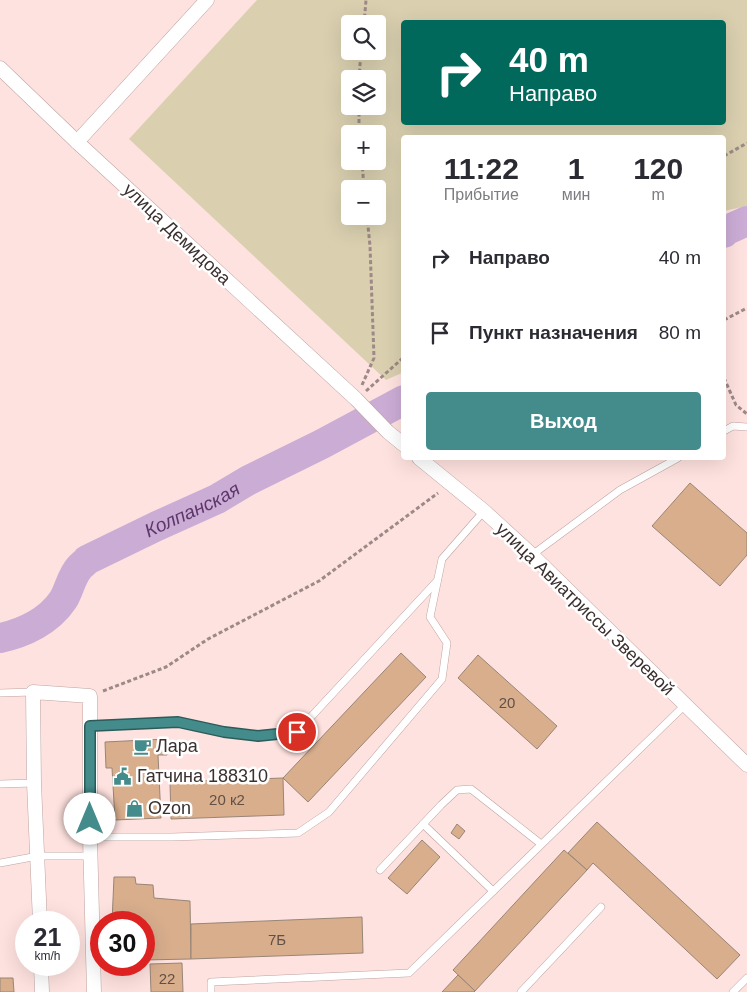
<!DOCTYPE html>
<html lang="ru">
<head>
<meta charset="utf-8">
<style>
	body { margin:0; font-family:Arial,sans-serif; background:#f2f2f3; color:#2b2b33; height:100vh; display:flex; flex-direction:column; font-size:19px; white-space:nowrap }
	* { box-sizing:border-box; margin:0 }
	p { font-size:16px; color:#7c7c81 }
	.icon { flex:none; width:28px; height:28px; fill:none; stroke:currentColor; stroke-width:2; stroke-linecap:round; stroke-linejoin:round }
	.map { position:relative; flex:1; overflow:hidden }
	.details { position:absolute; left:401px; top:135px; width:325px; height:325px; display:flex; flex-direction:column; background:#fff; border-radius:5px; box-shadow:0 5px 20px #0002 }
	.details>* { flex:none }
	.banner { position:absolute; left:401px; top:20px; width:325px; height:105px; border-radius:5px; box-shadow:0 5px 20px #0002; background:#00695c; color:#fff; overflow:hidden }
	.fabs { position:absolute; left:341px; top:15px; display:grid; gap:10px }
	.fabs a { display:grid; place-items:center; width:45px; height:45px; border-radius:5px; background:#fff; box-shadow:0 5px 20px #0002; font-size:25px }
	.speed { position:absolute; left:15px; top:911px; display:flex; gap:10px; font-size:25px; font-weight:700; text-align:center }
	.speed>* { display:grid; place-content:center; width:65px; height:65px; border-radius:50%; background:#fff; box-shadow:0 5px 20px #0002; line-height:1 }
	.speed small { font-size:12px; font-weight:400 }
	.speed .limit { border:8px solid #d22; background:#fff; color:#111 }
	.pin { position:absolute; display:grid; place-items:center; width:42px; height:42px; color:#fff; margin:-21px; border:2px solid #fff; border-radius:50%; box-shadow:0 1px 5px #0007 }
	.me { position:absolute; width:55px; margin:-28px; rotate:0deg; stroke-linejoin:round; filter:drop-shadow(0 0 4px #0008) }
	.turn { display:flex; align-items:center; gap:18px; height:105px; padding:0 25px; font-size:22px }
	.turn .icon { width:65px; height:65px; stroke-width:2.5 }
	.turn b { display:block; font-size:35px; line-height:42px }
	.eta { display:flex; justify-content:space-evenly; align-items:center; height:85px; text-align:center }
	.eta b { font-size:30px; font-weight:700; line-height:35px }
	.primary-button { display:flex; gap:10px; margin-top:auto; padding:10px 25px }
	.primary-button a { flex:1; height:58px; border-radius:5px; background:#448c8b; color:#fff; font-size:20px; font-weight:700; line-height:58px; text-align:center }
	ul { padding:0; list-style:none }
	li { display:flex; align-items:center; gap:15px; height:75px; padding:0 25px }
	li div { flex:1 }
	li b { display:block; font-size:19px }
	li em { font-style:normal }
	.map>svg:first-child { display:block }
	.green { fill:#dad0b0; fill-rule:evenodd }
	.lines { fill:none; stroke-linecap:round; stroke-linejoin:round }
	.river { stroke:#cbacd5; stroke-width:30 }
	.building { fill:#d8ae8d; stroke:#988576 }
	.service-casing { stroke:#bea3a0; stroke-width:8 }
	.minor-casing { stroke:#bea3a0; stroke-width:15 }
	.path { stroke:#9d8987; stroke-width:3; stroke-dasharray:4 2.5; stroke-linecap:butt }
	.service { stroke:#fff; stroke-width:7 }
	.minor { stroke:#fff; stroke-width:14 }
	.route-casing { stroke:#2c5b5a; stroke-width:12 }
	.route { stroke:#448c8b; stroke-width:9 }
	.labels { text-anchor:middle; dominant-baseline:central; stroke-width:5; stroke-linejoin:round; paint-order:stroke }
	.number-label { font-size:15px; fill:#625046 }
	.street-label { font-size:18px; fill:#3b302f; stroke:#fff }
	.poi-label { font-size:18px; fill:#3b302f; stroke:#fff; text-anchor:start }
	.water-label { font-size:19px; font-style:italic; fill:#5d366a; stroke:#fff }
</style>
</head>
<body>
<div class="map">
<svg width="747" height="992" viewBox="0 0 747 992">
	<rect width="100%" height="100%" fill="#fee2df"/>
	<path class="green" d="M257 0H747V206L724 211V138H404V372L386 380 129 139ZM404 22H724V122H404ZM350 24H378V51H350ZM350 79H378V106H350ZM350 134H378V161H350ZM350 189H378V216H350Z"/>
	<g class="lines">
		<g class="river">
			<path d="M724 233 727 230 747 221"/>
			<path id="s1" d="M0 638C24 633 49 621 63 600 69 591 71 577 79 568 81 565 85 563 87 560L157 526 217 499 249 480 322 444 404 400"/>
		</g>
	</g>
	<g class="building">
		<path d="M690 483 747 533V555L720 586 652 526Z"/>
		<path d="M401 653 426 677 308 802 283 778Z"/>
		<path d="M478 655 557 726 537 749 458 678Z"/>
		<path d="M166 739 167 755H158L161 818 115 820 112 768H106L105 742Z"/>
		<path d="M283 778 284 815 171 819 170 782Z"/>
		<path d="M597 822 740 955 717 979 593 863 587 870 568 853Z"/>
		<path d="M457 824 465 831 459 839 451 833Z"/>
		<path d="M422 840 440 857 407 894 388 878Z"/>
		<path d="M564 850 587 870 475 991 453 970Z"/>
		<path d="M114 877H135L136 884 153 885 154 898 190 901 191 959 144 960V922H112Z"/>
		<path d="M362 917 363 953 191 959V924Z"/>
		<path d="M182 963 183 992H151L150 964Z"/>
		<path d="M458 975 475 991 474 992H442Z"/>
		<path d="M0 978H13L14 992H0Z"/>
	</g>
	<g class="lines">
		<defs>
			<g id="service">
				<path d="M724 431 733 426 747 427"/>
				<path d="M532 555 620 490 678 458"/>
				<path d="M0 693 33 692"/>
				<path d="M90 726 178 722 225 732 258 736 297 732 437 581"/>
				<path d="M0 784 34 783"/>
				<path d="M423 824 493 891"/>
				<path d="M90 837H172L298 833 329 812 442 679 447 643 430 617 442 559 484 511"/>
				<path d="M0 863 38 856H91"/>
				<path d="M380 870 441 805 457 790 471 789 541 844"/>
				<path d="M211 992V982L409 973 685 705"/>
				<path d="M521 992 601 907"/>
				<path d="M733 992 747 978"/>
			</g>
			<g id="minor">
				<path d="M0 68 77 142 356 399 388 432 404 445"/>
				<path d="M77 142 207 0"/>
				<path d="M419 458 484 511 532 555 747 765"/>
				<path d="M40 922 34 783 33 692 90 696V837L94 992"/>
				<path d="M41 965 42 992"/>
			</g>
		</defs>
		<use href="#service" class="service-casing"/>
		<use href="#minor" class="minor-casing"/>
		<g class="path">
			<path d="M364 24 366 0"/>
			<path d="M359 79 361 51"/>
			<path d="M359 106V134"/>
			<path d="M724 156 747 143"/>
			<path d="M362 161 364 189"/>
			<path d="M724 320 747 308"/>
			<path d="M724 378 736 405 747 414"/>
			<path d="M362 385 374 358 370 246 367 216"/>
			<path d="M366 391 404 357"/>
			<path d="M103 691 166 667 208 639 319 581 438 493"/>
		</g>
		<use href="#service" class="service"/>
		<use href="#minor" class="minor"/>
	</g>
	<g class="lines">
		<defs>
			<path id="route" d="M90 819V726L178 722 224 732 258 736 297 732"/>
		</defs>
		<use href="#route" class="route-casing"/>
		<use href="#route" class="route"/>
	</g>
	<defs>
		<symbol id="cafe-bare" viewBox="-9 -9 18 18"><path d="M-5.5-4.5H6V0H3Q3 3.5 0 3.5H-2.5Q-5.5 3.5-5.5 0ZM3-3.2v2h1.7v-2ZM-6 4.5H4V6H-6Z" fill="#448c8b" stroke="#fff" stroke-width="2.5" paint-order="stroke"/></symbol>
		<symbol id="civic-bare" viewBox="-9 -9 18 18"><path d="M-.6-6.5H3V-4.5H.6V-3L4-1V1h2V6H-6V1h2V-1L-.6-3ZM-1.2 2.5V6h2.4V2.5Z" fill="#448c8b" stroke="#fff" stroke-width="2.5" paint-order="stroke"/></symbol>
		<symbol id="shop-bare" viewBox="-9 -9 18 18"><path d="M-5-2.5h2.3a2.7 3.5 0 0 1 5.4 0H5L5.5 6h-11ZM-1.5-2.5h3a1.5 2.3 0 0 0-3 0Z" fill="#448c8b" stroke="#fff" stroke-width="2.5" paint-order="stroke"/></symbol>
	</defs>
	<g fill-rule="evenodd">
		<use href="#cafe-bare" x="130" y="734" width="25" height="25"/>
		<use href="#civic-bare" x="110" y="764" width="25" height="25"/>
		<use href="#shop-bare" x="122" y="796" width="25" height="25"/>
	</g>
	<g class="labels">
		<g class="number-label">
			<text x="507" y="702">20</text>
			<text x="227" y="799">20 к2</text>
			<text x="277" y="939">7Б</text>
			<text x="167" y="978">22</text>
		</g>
		<g class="street-label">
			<text transform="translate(177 234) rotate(43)">улица Демидова</text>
			<text transform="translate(585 609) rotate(44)">улица Авиатриссы Зверевой</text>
		</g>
		<g class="poi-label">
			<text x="156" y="746">Лара</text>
			<text x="137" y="776">Гатчина 188310</text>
			<text x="148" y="808">Ozon</text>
		</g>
		<g class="water-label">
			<text stroke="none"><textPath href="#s1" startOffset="239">Колпанская</textPath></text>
		</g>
	</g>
</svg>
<div class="fabs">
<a><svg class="icon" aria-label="search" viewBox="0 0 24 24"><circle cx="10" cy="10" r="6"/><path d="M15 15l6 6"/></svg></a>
<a><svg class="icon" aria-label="layers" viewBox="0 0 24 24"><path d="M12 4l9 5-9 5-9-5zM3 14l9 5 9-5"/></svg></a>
<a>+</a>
<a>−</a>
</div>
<div class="speed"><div>21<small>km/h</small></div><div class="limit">30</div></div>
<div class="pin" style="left:297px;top:732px;background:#d93025"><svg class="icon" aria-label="arrive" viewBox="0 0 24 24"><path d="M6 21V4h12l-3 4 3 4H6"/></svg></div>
<svg class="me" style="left:90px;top:819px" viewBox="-20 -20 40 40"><circle r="19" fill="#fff"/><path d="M0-13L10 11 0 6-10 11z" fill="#448c8b"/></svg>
<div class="banner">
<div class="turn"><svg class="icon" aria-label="right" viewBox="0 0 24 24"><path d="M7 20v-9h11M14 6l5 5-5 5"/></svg><div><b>40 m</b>Направо</div></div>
</div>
<section class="details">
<div class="eta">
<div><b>11:22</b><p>Прибытие</p></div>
<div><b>1</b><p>мин</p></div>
<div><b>120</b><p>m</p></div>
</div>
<ul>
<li><svg class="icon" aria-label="right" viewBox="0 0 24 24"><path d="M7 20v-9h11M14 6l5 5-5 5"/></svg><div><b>Направо</b></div><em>40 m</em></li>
<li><svg class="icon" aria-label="arrive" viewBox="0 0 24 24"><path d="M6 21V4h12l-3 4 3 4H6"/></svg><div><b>Пункт назначения</b></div><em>80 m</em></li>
</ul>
<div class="primary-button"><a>Выход</a></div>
</section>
</div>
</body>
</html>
